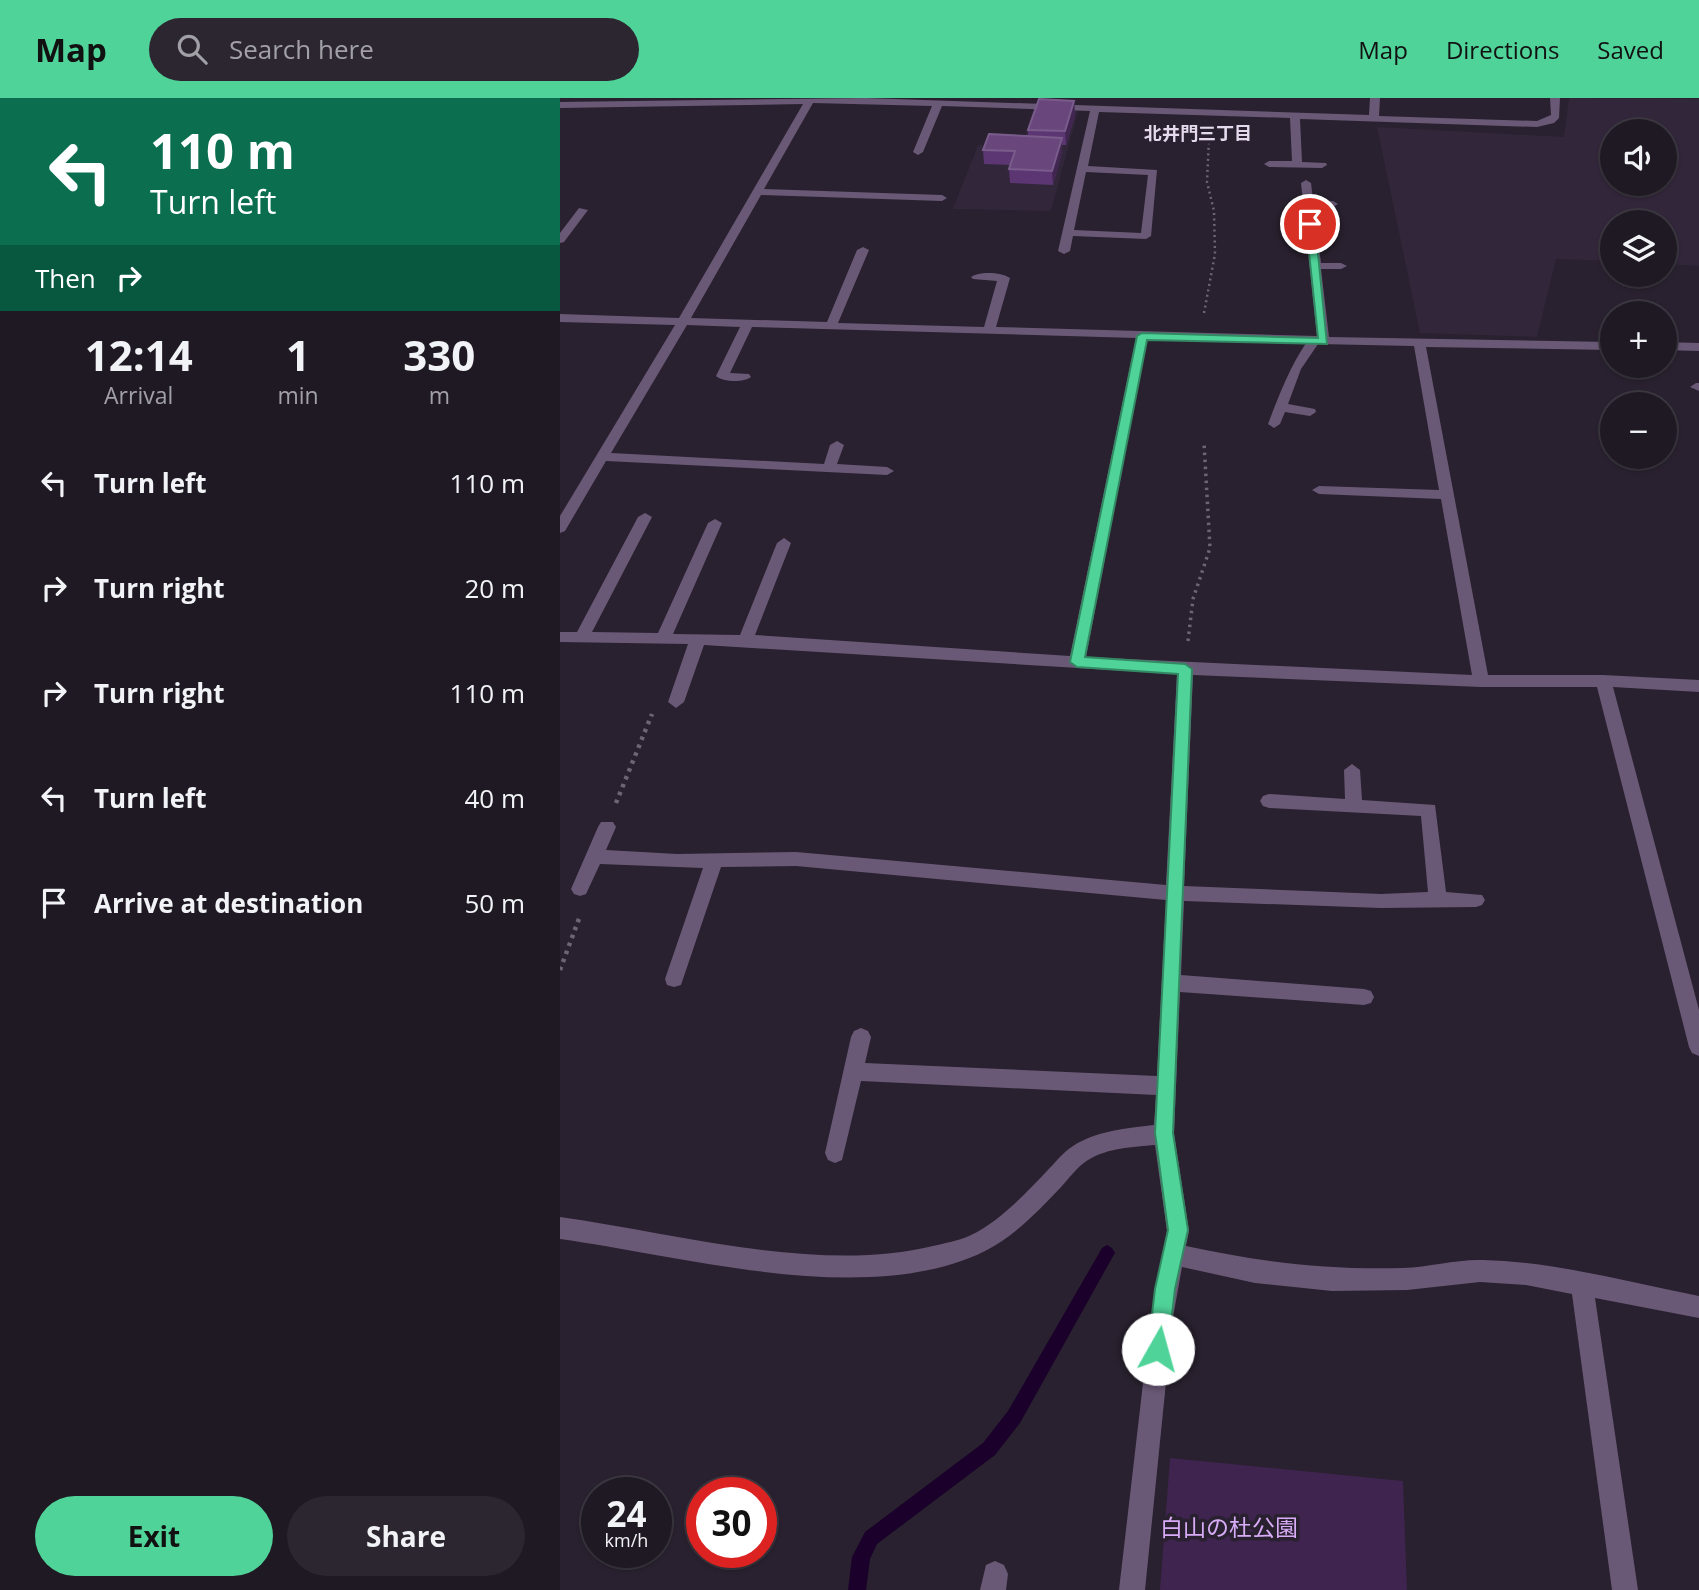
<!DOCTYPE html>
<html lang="en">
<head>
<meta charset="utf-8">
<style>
	body { margin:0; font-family:"Open Sans","Noto Sans JP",sans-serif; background:#2c2630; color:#f1f3f6; height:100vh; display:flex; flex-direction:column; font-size:26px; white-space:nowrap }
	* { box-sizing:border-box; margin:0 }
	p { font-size:23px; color:#a1a0a6 }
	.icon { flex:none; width:38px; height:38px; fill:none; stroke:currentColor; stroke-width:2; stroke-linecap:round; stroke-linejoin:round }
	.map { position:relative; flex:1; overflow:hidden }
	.details { display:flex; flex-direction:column; background:#1f1923; width:560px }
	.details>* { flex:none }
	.banner { background:#0b6e4f; color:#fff; overflow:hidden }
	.fabs { position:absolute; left:1040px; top:21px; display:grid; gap:14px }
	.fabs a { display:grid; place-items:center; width:77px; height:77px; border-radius:50%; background:#1f1923; box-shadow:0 2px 5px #0004,0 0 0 2px #3c3841; font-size:35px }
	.speed { position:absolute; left:21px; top:1379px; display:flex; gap:14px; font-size:35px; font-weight:700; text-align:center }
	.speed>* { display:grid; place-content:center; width:91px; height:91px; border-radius:50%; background:#1f1923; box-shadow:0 2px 5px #0004,0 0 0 2px #3c3841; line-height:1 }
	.speed small { font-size:18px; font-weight:400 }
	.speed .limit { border:10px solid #d22; background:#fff; color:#111 }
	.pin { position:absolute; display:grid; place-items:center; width:60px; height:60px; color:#fff; margin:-30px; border:4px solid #fff; border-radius:50%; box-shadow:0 2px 7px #0007 }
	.me { position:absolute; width:77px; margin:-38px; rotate:7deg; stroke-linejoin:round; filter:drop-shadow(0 0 5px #0008) }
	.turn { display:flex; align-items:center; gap:24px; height:147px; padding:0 35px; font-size:32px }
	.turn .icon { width:91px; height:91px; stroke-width:2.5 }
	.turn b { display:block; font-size:49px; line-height:60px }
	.then { display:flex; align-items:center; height:66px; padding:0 35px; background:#0003; gap:14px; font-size:26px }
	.eta { display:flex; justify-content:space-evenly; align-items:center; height:119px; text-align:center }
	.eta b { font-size:42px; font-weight:700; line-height:49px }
	.action { display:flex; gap:14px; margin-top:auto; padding:14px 35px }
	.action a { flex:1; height:80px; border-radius:42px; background:#4fd399; color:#111; font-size:28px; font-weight:700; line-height:80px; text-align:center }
	.action a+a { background:#2c2630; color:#f1f3f6 }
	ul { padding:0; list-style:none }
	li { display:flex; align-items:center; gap:21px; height:105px; padding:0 35px }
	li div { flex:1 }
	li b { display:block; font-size:26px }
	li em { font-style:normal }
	header { display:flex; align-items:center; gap:42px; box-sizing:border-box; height:98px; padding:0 35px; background:#4fd399; color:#111 }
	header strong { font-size:33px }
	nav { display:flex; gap:38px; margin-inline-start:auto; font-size:24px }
	.search { width:490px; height:63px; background:#2c2630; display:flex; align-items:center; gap:18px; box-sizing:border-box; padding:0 24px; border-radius:38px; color:#a1a0a6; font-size:26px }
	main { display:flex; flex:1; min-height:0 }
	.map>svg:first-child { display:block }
	.built { fill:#32263a; fill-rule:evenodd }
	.green { fill:#3e244e }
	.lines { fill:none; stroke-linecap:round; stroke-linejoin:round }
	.stream { fill:#1a002a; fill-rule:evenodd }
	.path-far2 { stroke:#6d6572; stroke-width:2.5; stroke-dasharray:2 3.5; stroke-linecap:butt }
	.path-far1 { stroke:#6d6572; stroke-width:3.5; stroke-dasharray:2.5 4.5; stroke-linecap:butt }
	.path { stroke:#6d6572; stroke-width:4.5; stroke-dasharray:3.5 5; stroke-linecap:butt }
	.street { fill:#6a5976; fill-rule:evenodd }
	.wall { fill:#5b3672 }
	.shaded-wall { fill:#422652 }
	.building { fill:#69477d; stroke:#7a5c8c; stroke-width:2 }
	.route { fill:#4fd399; stroke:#338963; stroke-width:2 }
	.labels { text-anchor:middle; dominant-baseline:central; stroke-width:7; stroke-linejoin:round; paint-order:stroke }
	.far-neighbourhood-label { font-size:18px; font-weight:bold; fill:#e5daed; stroke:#29212f }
	.near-park-label { font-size:23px; fill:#d7abf6; stroke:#29212f }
</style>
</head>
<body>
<header>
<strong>Map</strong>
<div class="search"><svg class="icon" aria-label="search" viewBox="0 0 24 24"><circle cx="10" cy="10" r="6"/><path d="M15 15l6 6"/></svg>Search here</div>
<nav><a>Map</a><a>Directions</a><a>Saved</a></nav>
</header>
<main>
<section class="details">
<div class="banner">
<div class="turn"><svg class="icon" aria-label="left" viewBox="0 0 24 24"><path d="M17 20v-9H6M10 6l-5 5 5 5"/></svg><div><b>110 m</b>Turn left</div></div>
<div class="then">Then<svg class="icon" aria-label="right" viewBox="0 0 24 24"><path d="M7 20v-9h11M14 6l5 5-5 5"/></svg></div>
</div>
<div class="eta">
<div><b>12:14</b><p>Arrival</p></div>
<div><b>1</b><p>min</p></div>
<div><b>330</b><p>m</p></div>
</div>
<ul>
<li><svg class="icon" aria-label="left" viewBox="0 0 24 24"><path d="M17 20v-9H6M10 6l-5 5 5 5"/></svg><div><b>Turn left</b></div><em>110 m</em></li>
<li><svg class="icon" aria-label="right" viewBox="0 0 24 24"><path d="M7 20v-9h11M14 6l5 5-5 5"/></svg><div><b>Turn right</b></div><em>20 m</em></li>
<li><svg class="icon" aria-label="right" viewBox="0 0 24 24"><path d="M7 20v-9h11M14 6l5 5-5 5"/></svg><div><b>Turn right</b></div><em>110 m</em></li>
<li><svg class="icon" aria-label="left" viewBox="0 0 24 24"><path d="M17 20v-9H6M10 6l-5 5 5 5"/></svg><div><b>Turn left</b></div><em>40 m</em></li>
<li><svg class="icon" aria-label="arrive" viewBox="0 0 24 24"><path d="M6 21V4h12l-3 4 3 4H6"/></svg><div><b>Arrive at destination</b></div><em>50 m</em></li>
</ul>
<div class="action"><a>Exit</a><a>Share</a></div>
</section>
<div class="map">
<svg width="1139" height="1492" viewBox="0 0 1139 1492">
	<rect width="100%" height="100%" fill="#29212f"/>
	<g class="built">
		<path d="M1009 0 1139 1V168L1104 166V124H1052V163L996 161 977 239 860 235 817 29 1004 39ZM1052 33H1104V86H1052Z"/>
		<path d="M473 11 518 13 491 113 393 111 418 47 462 48Z"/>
	</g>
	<path class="green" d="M610 1360 843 1383 847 1492H600Z"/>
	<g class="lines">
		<path class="stream" d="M547 1147 552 1150 555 1155 552 1160 460 1325 435 1357 317 1446 310 1461 306 1492H288L292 1459 305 1434 423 1345 448 1313 542 1150Z"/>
		<path class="path-far2" d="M644 215 655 156 654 113 647 84 649 40"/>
		<path class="path-far1" d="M628 543 633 501 650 450 644 345"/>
		<g class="path">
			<path d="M56 705 92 616"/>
			<path d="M0 872 20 818"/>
		</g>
		<g class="street">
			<path d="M306 0 809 17 810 0H820L819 18 977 23 991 17 990 0H1000L999 20 994 25 977 29 740 21 742 64 766 65 767 67 762 70 709 69 704 66 709 63H732L730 20 539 14 528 68 597 72 591 138 586 141 513 138 510 153 504 156 498 153 530 13 382 8 363 54 358 57 353 54 372 8 253 5 204 91 382 97 387 100 382 103 201 97 131 220 267 224 297 152 303 149 309 152 278 225 424 229 437 183 413 181 411 179C420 173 441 174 450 180L436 229 757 238 741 85 746 82 751 85 753 102 773 103 778 106 773 109 754 108 761 165H781L787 168 781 171H761L769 239 1052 244V252L866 249 928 577H1043L1139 582V594L1053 589 1139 912V958L1132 955 1129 949 1037 589H921L633 577 624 788 821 796 868 794 861 718 709 710 703 708 700 703 703 698 709 696 785 701 784 672 792 666 800 672 802 702 875 707 886 794 922 797 925 802 922 807 916 809 821 810 624 803 621 877 804 891 811 893 814 899 811 905 804 907 620 894 614 1036 629 1133 626 1148C700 1164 767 1172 843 1170 870 1169 897 1161 923 1162 996 1164 1068 1184 1139 1198V1220L1035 1200 1078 1492H1052L1012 1196 966 1187 920 1184 847 1192 772 1193 695 1185 622 1169 612 1225 585 1492H559L590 1225 607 1133 595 1047C573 1049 547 1050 528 1062 518 1068 510 1079 502 1088 479 1112 455 1138 425 1153 308 1211 124 1158 0 1141V1119C115 1135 260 1176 373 1148 385 1145 398 1143 409 1138 439 1124 463 1098 486 1074 495 1065 502 1055 513 1048 536 1033 567 1030 594 1027L596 997 301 983 282 1062 275 1065 268 1062 265 1055 291 939 294 933 301 930 308 933 311 939 305 965 597 978 606 802 236 768 161 769 123 881 121 887 114 889 107 887 105 881 143 770 40 766 26 796 20 798 14 796 11 791 38 729 41 724H53L56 729 46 752 117 756 236 754 606 787 617 576 144 547 124 604 116 610 108 604 128 546 0 544V534H17L78 419 85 415 92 419 32 534 98 535 148 425 155 421 162 425 113 536 180 537 217 445 224 440 231 445 195 537 510 558 576 240 192 229 170 275 189 276 191 279C183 285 163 284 156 278L180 229 127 227 51 355 264 366 270 347 277 343 284 347 277 366 327 369 334 373 327 377 46 363 5 433 0 435V418L115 227 0 224V216L119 220 243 6 0 10V4ZM526 74 588 77 581 135 514 132ZM587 241 746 245C729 271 719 297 708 326L714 330 720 326 725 314 750 318 756 314 755 311 728 306 741 271 758 246 854 248 879 392 759 388 752 392 759 396 881 401 912 577 526 559Z"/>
			<path d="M19 110 28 112 4 144 0 145V135Z"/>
			<path d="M1104 244 1139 245V253L1104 252Z"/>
			<path d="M1136 285H1139V293L1130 289Z"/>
			<path d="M435 1463 444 1467 448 1476 446 1492H420L426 1467Z"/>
		</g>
	</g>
	<path class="wall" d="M514 3 515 17 506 47H502V54L493 87 450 85 449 71 450 67 424 66 423 52 468 38V32Z"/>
	<g class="shaded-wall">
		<path d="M514 3 515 17 506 47 505 33Z"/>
		<path d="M502 40V54L493 87 492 73Z"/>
	</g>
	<g class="building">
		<path d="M479 1 514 3 505 33 468 32Z"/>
		<path d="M429 36 502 40 492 73 449 71 455 53 423 52Z"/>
	</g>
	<path class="route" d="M750 123 755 126 767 246 587 242 525 559 625 566 632 571 613 1035 628 1132 615 1191 608 1251 605 1258 598 1261 591 1258 588 1251 595 1191 608 1132 595 1035 618 576 517 569 510 564 577 238 582 235 758 240 746 126Z"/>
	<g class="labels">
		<g class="far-neighbourhood-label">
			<text x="638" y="35">北井門三丁目</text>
		</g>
		<g class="near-park-label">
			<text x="669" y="1429">白山の杜公園</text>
		</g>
	</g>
</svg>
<div class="fabs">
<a><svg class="icon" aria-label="sound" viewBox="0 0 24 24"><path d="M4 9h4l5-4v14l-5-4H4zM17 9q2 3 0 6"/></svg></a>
<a><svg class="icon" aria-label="layers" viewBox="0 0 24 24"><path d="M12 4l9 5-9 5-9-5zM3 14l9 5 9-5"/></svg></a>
<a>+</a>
<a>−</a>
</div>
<div class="speed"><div>24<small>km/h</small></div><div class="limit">30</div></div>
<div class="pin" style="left:750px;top:126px;background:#d93025"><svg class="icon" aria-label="arrive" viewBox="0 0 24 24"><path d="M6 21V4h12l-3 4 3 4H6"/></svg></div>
<svg class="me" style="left:598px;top:1251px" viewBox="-20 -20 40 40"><circle r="19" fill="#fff"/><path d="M0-13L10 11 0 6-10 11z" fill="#4fd399"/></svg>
</div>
</main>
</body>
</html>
